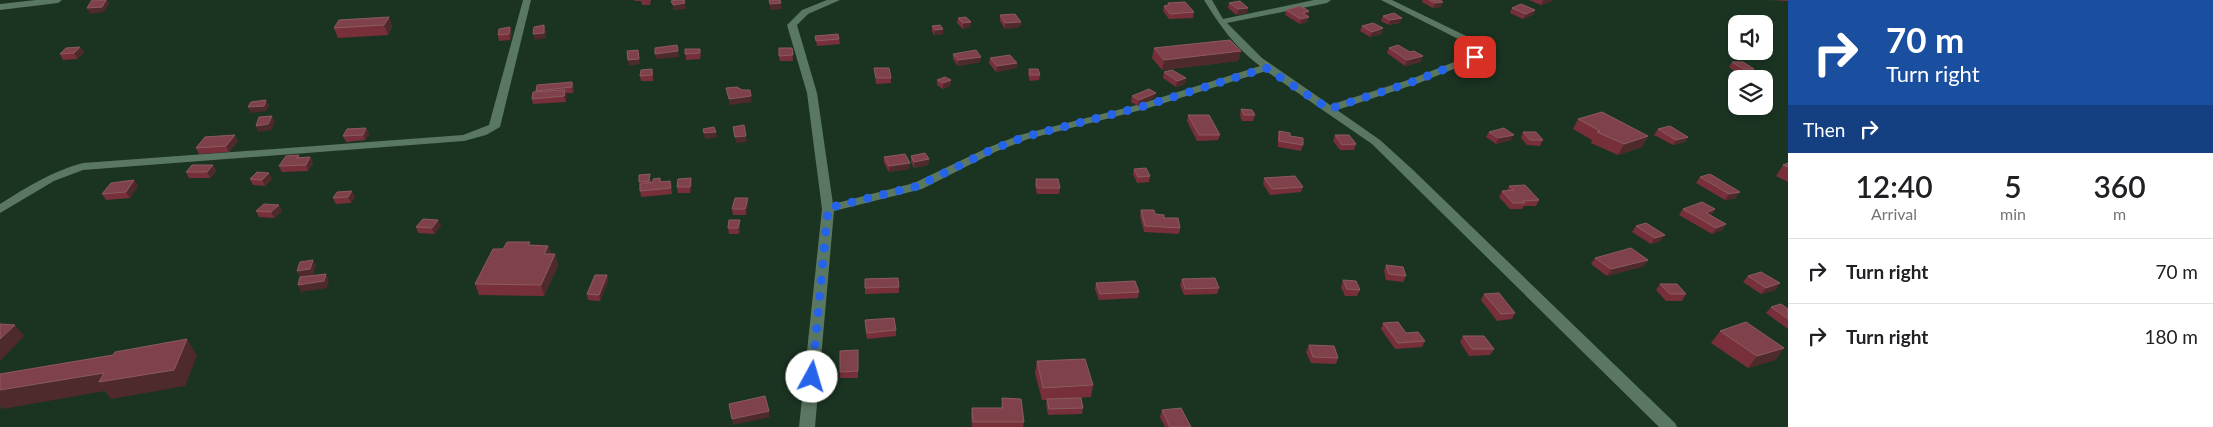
<!DOCTYPE html>
<html lang="en">
<head>
<meta charset="utf-8">
<style>
	body { margin:0; font-family:Lato,sans-serif; background:#f2f2f2; color:#202124; height:100vh; display:flex; flex-direction:column; font-size:19px; white-space:nowrap }
	* { box-sizing:border-box; margin:0 }
	p { font-size:16px; color:#757577 }
	.icon { flex:none; width:28px; height:28px; fill:none; stroke:currentColor; stroke-width:2; stroke-linecap:round; stroke-linejoin:round }
	.map { position:relative; flex:1; overflow:hidden }
	.sheet { display:flex; flex-direction:column; background:#fff; width:425px }
	.sheet>* { flex:none }
	.hud { background:#1a4fa0; color:#fff; overflow:hidden }
	.tools { position:absolute; left:1728px; top:15px; display:grid; gap:10px }
	.tools a { display:grid; place-items:center; width:45px; height:45px; border-radius:10px; background:#fff; box-shadow:0 2px 8px #0003; font-size:25px }
	.pin { position:absolute; display:grid; place-items:center; width:42px; height:42px; color:#fff; margin:-21px; border-radius:10px; box-shadow:0 2px 8px #0006 }
	.me { position:absolute; width:55px; margin:-28px; rotate:6deg; stroke-linejoin:round; filter:drop-shadow(0 0 4px #0008) }
	.turn { display:flex; align-items:center; gap:18px; height:105px; padding:0 15px; font-size:22px }
	.turn .icon { width:65px; height:65px; stroke-width:2.5 }
	.turn b { display:block; font-size:35px; line-height:42px }
	.then { display:flex; align-items:center; height:48px; padding:0 15px; background:#0003; gap:10px; font-size:19px }
	.eta { display:flex; justify-content:space-evenly; align-items:center; height:85px; text-align:center }
	.eta b { font-size:30px; font-weight:600; line-height:35px }
	ul { padding:0; list-style:none }
	li { display:flex; align-items:center; gap:15px; height:65px; padding:0 15px; border-top:1px solid #e0e0e0 }
	li div { flex:1 }
	li b { display:block; font-size:19px }
	li em { font-style:normal }
	main { display:flex; flex:1; min-height:0 }
	.map>svg:first-child { display:block }
	.lines { fill:none; stroke-linecap:round; stroke-linejoin:round }
	.minor { fill:#597761; fill-rule:evenodd }
	.wall { fill:#77303a }
	.shaded-wall { fill:#4f2a2a }
	.building { fill:#80424a; stroke:#8c5a5f }
	.route { stroke:#2563eb; stroke-width:9; stroke-dasharray:0 16.2 }
</style>
</head>
<body>
<main>
<div class="map">
<svg width="1788" height="427" viewBox="0 0 1788 427">
	<rect width="100%" height="100%" fill="#1b3422"/>
	<g class="lines">
		<g class="minor">
			<path d="M36 0H62L58 3 0 10V4Z"/>
			<path d="M523 0H531L500 127 486 135 464 141 83 170 54 181 0 213V204C27 187 52 171 83 163L463 135 489 125Z"/>
			<path d="M827 0H840L808 14 797 25 817 93 833 204 914 183 987 148 1020 135 1137 105 1260 66C1234 46 1221 27 1204 0H1212L1223 19 1314 0H1331L1327 3 1227 23 1262 58 1330 105 1411 79 1482 51 1381 0H1392L1493 49V53L1419 83 1337 110 1380 140 1412 169 1675 423 1677 427H1659L1372 144 1266 71 1145 109 1028 139 995 152 922 189 834 211 815 427H799L822 209 807 93 787 25 802 10Z"/>
		</g>
	</g>
	<g class="wall">
		<path d="M634 0H651L650 5H642L641 1H635Z"/>
		<path d="M1423 0H1440L1441 7 1433 8 1422 2Z"/>
		<path d="M1529 0H1553L1552 1 1541 5Z"/>
		<path d="M1767 0H1788V1Z"/>
		<path d="M1168 3 1194 12 1193 18 1169 19 1163 11 1164 6H1167Z"/>
		<path d="M1229 3 1247 13 1237 15 1228 8Z"/>
		<path d="M1512 8 1535 10 1533 15 1523 19 1510 13Z"/>
		<path d="M1286 10 1309 11 1307 22 1300 24 1285 15Z"/>
		<path d="M1000 15 1021 22 1020 27 1005 29 1000 21Z"/>
		<path d="M1383 16 1400 23 1389 25 1381 21Z"/>
		<path d="M389 17 392 27 388 35 338 38 334 28Z"/>
		<path d="M958 18 971 22 970 27 963 29 957 23Z"/>
		<path d="M932 26 943 34 934 35 932 31Z"/>
		<path d="M1362 26 1382 34 1370 37 1360 31Z"/>
		<path d="M510 27 512 33 510 40 499 41 498 35Z"/>
		<path d="M815 36 839 39 840 44 817 46Z"/>
		<path d="M80 47 84 52 77 59 63 60 60 54Z"/>
		<path d="M792 48 793 61H780L779 56Z"/>
		<path d="M1154 48 1241 51 1238 61 1162 70 1152 58Z"/>
		<path d="M1389 48 1421 62 1405 66 1387 53Z"/>
		<path d="M685 49 701 54 700 59 686 60Z"/>
		<path d="M953 54 980 62 958 66 953 59Z"/>
		<path d="M990 58 1017 63 1016 68 996 72 989 63Z"/>
		<path d="M1732 62 1754 69 1750 75H1739L1729 67Z"/>
		<path d="M874 68 891 78V83L876 84Z"/>
		<path d="M652 69 653 74V81H641L640 76Z"/>
		<path d="M1029 69 1040 75 1039 80 1030 81 1028 75Z"/>
		<path d="M1164 72 1185 84 1176 87 1163 78Z"/>
		<path d="M937 80H951L950 86 943 89 937 85Z"/>
		<path d="M572 82 574 87 573 93H566V102L533 104 532 99 536 92V91Z"/>
		<path d="M1132 96 1154 98 1138 106 1131 102Z"/>
		<path d="M1241 109 1255 115 1253 121H1242L1240 115Z"/>
		<path d="M1188 115 1220 135 1218 140 1197 141 1187 121Z"/>
		<path d="M1578 119 1648 136 1642 147 1618 155 1591 143 1592 140 1573 129Z"/>
		<path d="M366 128 369 134 365 140 346 142 343 136Z"/>
		<path d="M1658 129 1688 137 1685 142 1673 145 1654 135Z"/>
		<path d="M1279 131 1290 136 1303 145 1301 151 1278 147V137Z"/>
		<path d="M1489 132 1511 140 1496 144 1486 137Z"/>
		<path d="M1523 132 1543 140 1540 146 1527 145 1521 138Z"/>
		<path d="M1335 135 1356 144 1354 150H1340L1333 141Z"/>
		<path d="M238 141 229 152 199 154 196 148Z"/>
		<path d="M299 155 300 158 310 157 313 163 308 171 282 172 279 166Z"/>
		<path d="M911 156 929 159 928 165 914 168 911 162Z"/>
		<path d="M884 157 909 169 889 172 884 163Z"/>
		<path d="M1788 163V182L1776 176 1783 165Z"/>
		<path d="M213 165 216 171 210 178H189L186 172Z"/>
		<path d="M1134 169 1150 176 1149 182 1137 183 1133 174Z"/>
		<path d="M1700 177 1736 198 1725 200 1696 183Z"/>
		<path d="M660 178 661 182 670 181 672 194 641 197 639 182 651 180V183L653 182Z"/>
		<path d="M691 178 692 184 690 193H678L677 187Z"/>
		<path d="M1264 178 1303 187 1301 192 1270 195 1263 184Z"/>
		<path d="M250 179H272L265 186 253 185Z"/>
		<path d="M1036 179 1060 188 1059 194H1037L1035 185Z"/>
		<path d="M134 180 138 186 130 198 106 200 102 194Z"/>
		<path d="M1509 186 1539 200 1536 206H1524L1522 209H1510L1499 197 1502 191H1507Z"/>
		<path d="M355 197 351 203 336 204 333 198Z"/>
		<path d="M748 198V204L746 215H733L732 209Z"/>
		<path d="M1683 209H1715L1711 215 1726 224 1722 230 1712 234 1679 215Z"/>
		<path d="M1141 210 1155 214 1180 228 1179 234 1144 232 1140 216Z"/>
		<path d="M256 211H282L274 218 259 217Z"/>
		<path d="M740 220V226L739 234H729L728 228Z"/>
		<path d="M441 226 434 234 418 233 416 227Z"/>
		<path d="M1636 226 1661 241 1651 244 1632 232Z"/>
		<path d="M531 245 548 246 551 254H555L558 266 544 296 479 295 475 284 503 249Z"/>
		<path d="M1595 258 1648 260 1644 266 1607 276 1591 264Z"/>
		<path d="M1386 265 1406 276 1403 282 1386 280 1384 271Z"/>
		<path d="M607 275 608 281 600 301 588 300 587 294Z"/>
		<path d="M1748 276 1780 283 1775 290 1761 294 1743 282Z"/>
		<path d="M865 279 899 287V293L865 294Z"/>
		<path d="M1182 279 1219 288 1217 294 1184 295 1180 285Z"/>
		<path d="M1343 280 1360 290 1357 296H1345L1341 287Z"/>
		<path d="M1096 283 1139 292 1138 298 1099 300 1095 289Z"/>
		<path d="M1660 284 1686 294 1682 301H1666L1656 290Z"/>
		<path d="M1484 294 1515 313 1512 319 1497 321 1481 300Z"/>
		<path d="M1771 307 1788 309V329L1766 313Z"/>
		<path d="M865 320 896 330V336L867 339 865 327Z"/>
		<path d="M1383 323 1425 341 1422 347 1395 349 1381 329Z"/>
		<path d="M1720 331 1784 348 1775 360 1748 368 1711 343Z"/>
		<path d="M1463 336 1494 349 1490 355 1469 356 1460 342Z"/>
		<path d="M1309 345 1338 358 1336 364 1311 363 1306 352Z"/>
		<path d="M858 350V378H840V351Z"/>
		<path d="M1037 361 1093 385 1091 397 1076 398 1083 408 1082 414 1048 415 1046 405 1047 400H1042L1035 373Z"/>
		<path d="M1002 398 1024 422 1023 427H972L971 415 972 408H1001Z"/>
		<path d="M1162 410 1191 427H1165L1160 417Z"/>
	</g>
	<g class="shaded-wall">
		<path d="M106 0H107L109 4 104 12 90 14 87 8Z"/>
		<path d="M1543 0H1553L1552 1 1541 5Z"/>
		<path d="M1443 2 1441 7 1433 8 1435 3Z"/>
		<path d="M685 3 686 9 673 10V5Z"/>
		<path d="M781 3 782 9 770 10V4Z"/>
		<path d="M1248 8 1247 13 1237 15 1238 9Z"/>
		<path d="M1535 10 1533 15 1523 19 1526 14Z"/>
		<path d="M1309 11 1308 17 1303 13Z"/>
		<path d="M389 17 392 27 388 35 384 25Z"/>
		<path d="M1309 17 1307 22 1300 24 1301 19Z"/>
		<path d="M1402 18 1400 23 1389 25 1390 20Z"/>
		<path d="M971 22 970 27 963 29V23Z"/>
		<path d="M1021 22 1020 27 1005 29V23Z"/>
		<path d="M544 25 546 31V38L535 40 533 34Z"/>
		<path d="M510 27 512 33 510 40 509 34Z"/>
		<path d="M1383 28 1382 34 1370 37 1372 32Z"/>
		<path d="M943 29V34L934 35 935 30Z"/>
		<path d="M80 47 84 52 77 59 74 53Z"/>
		<path d="M638 50 640 64 629 66 628 60Z"/>
		<path d="M678 51 679 57 656 59 655 54Z"/>
		<path d="M1241 51 1238 61 1162 70 1164 60Z"/>
		<path d="M1423 56 1421 62 1405 66 1407 60Z"/>
		<path d="M981 57 980 62 958 66V60Z"/>
		<path d="M1017 63 1016 68 996 72 997 66Z"/>
		<path d="M1186 78 1185 84 1176 87 1177 81Z"/>
		<path d="M951 80 950 86 943 89V83Z"/>
		<path d="M572 82 574 87 573 93 572 87Z"/>
		<path d="M565 90 567 95 566 102 564 96Z"/>
		<path d="M1156 93 1154 98 1138 106 1139 100Z"/>
		<path d="M751 96 752 102 729 105V99Z"/>
		<path d="M266 100 269 106 266 111 251 113 248 107Z"/>
		<path d="M272 116 275 122 271 130 258 132 256 126Z"/>
		<path d="M366 128 369 134 365 140 363 135Z"/>
		<path d="M716 132 717 137 705 139 704 133Z"/>
		<path d="M235 135 238 141 229 152 226 146Z"/>
		<path d="M1514 135 1511 140 1496 144 1498 138Z"/>
		<path d="M746 136 747 142 736 143 735 137Z"/>
		<path d="M1648 136 1642 147 1618 155 1624 144Z"/>
		<path d="M1688 137 1685 142 1673 145 1676 140Z"/>
		<path d="M310 157 313 163 308 171 306 165Z"/>
		<path d="M929 159 928 165 914 168V162Z"/>
		<path d="M910 163 909 169 889 172V166Z"/>
		<path d="M213 165 216 171 210 178 207 172Z"/>
		<path d="M269 173 272 179 265 186 262 180Z"/>
		<path d="M691 178 692 184 690 193V187Z"/>
		<path d="M134 180 138 186 130 198 126 192Z"/>
		<path d="M352 191 355 197 351 203 348 197Z"/>
		<path d="M1740 192 1736 198 1725 200 1729 194Z"/>
		<path d="M748 198V204L746 215 745 209Z"/>
		<path d="M279 205 282 211 274 218 271 212Z"/>
		<path d="M1715 209 1711 215 1706 213Z"/>
		<path d="M438 220 441 226 434 234 432 228Z"/>
		<path d="M740 220V226L739 234 738 228Z"/>
		<path d="M1726 224 1722 230 1712 234 1716 228Z"/>
		<path d="M1665 235 1661 241 1651 244 1655 238Z"/>
		<path d="M548 246 552 257 544 254Z"/>
		<path d="M555 254 558 266 544 296 541 285Z"/>
		<path d="M313 260 316 266 313 275 300 278 297 271Z"/>
		<path d="M1648 260 1644 266 1607 276 1611 269Z"/>
		<path d="M326 274 329 280 327 288 301 292 298 285Z"/>
		<path d="M607 275 608 281 600 301 599 295Z"/>
		<path d="M1780 283 1775 290 1761 294 1766 288Z"/>
		<path d="M15 325 24 336 0 361V339Z"/>
		<path d="M187 339 197 356 185 386 111 399 105 391 2 409 0 406V390L104 373Z"/>
		<path d="M1784 348 1775 360 1748 368 1757 356Z"/>
		<path d="M769 411 770 417 733 425 732 419Z"/>
	</g>
	<g class="building">
		<path d="M92 0H106L102 7 87 8Z"/>
		<path d="M677 0H684L685 3 673 5 671 1Z"/>
		<path d="M769 0H780L781 3 770 4Z"/>
		<path d="M1429 0H1440L1443 2 1435 3Z"/>
		<path d="M1240 1 1248 8 1238 9 1229 3Z"/>
		<path d="M1185 2 1194 12 1170 14 1164 6 1169 5 1168 3Z"/>
		<path d="M1521 4 1535 10 1526 14 1512 8Z"/>
		<path d="M1300 6 1309 11 1303 13 1309 17 1301 19 1286 10Z"/>
		<path d="M1394 13 1402 18 1390 20 1383 16Z"/>
		<path d="M1015 14 1021 22 1005 23 1000 15Z"/>
		<path d="M389 17 384 25 334 28 339 20Z"/>
		<path d="M966 17 971 22 963 23 958 18Z"/>
		<path d="M1373 23 1383 28 1372 32 1362 26Z"/>
		<path d="M544 25V33L533 34 534 27Z"/>
		<path d="M940 25 943 29 935 30 932 26Z"/>
		<path d="M510 27 509 34 498 35 499 29Z"/>
		<path d="M838 34 839 39 816 41 815 36Z"/>
		<path d="M1230 40 1241 51 1164 60 1154 48Z"/>
		<path d="M677 45 678 51 655 54V48Z"/>
		<path d="M1398 45 1410 52 1414 51 1423 56 1407 60 1389 48Z"/>
		<path d="M80 47 74 53 60 54 66 48Z"/>
		<path d="M779 48H792L793 55 779 56Z"/>
		<path d="M685 49H700V53L685 54Z"/>
		<path d="M638 50 639 59 628 60 627 51Z"/>
		<path d="M976 50 981 57 958 60 953 54Z"/>
		<path d="M1010 55 1017 63 997 66 990 58Z"/>
		<path d="M1732 62H1743L1754 69H1743Z"/>
		<path d="M874 68H889L891 78H876Z"/>
		<path d="M652 69V75L640 76 641 70Z"/>
		<path d="M1029 69H1038L1040 75H1030Z"/>
		<path d="M1172 70 1186 78 1177 81 1164 72Z"/>
		<path d="M945 77 951 80 943 83 937 80Z"/>
		<path d="M572 82V87L536 91 537 85Z"/>
		<path d="M737 87 742 90H750L751 96 729 99 726 88Z"/>
		<path d="M1149 89 1156 93 1139 100 1132 96Z"/>
		<path d="M565 90 564 96 532 99 533 92Z"/>
		<path d="M266 100 264 106 248 107 251 102Z"/>
		<path d="M1241 109 1252 110 1255 115H1244Z"/>
		<path d="M1602 112 1648 136 1624 144 1597 132 1600 131 1578 119Z"/>
		<path d="M1188 115H1209L1220 135H1199Z"/>
		<path d="M272 116 268 124 256 126 259 117Z"/>
		<path d="M744 125 746 136 735 137 733 127Z"/>
		<path d="M1670 126 1688 137 1676 140 1658 129Z"/>
		<path d="M714 127 716 132 704 133 703 129Z"/>
		<path d="M366 128 363 135 343 136 347 129Z"/>
		<path d="M1504 128 1514 135 1498 138 1489 132Z"/>
		<path d="M1279 131 1290 133V136L1303 138V145L1279 141Z"/>
		<path d="M1523 132H1536L1543 140H1530Z"/>
		<path d="M235 135 226 146 196 148 205 137Z"/>
		<path d="M1335 135H1349L1356 144 1342 145Z"/>
		<path d="M925 153 929 159 914 162 911 156Z"/>
		<path d="M905 154 910 163 889 166 884 157Z"/>
		<path d="M299 155 296 158 310 157 306 165 279 166 286 156Z"/>
		<path d="M1788 163V167L1783 165Z"/>
		<path d="M192 165H213L207 172H186Z"/>
		<path d="M1146 168 1150 176 1138 177 1134 169Z"/>
		<path d="M257 172 269 173 262 180 250 179Z"/>
		<path d="M650 174 649 181 639 182V175Z"/>
		<path d="M1710 174 1740 192 1729 194 1700 177Z"/>
		<path d="M1295 176 1303 187 1272 189 1264 178Z"/>
		<path d="M660 178V182L670 181 671 188 640 191V184L653 182V179Z"/>
		<path d="M691 178 690 187H677L678 179Z"/>
		<path d="M1036 179H1058L1060 188H1037Z"/>
		<path d="M134 180 126 192 102 194 111 183Z"/>
		<path d="M1525 185 1539 200 1523 201 1525 203H1513L1502 191 1514 190 1509 186Z"/>
		<path d="M352 191 348 197 333 198 337 192Z"/>
		<path d="M735 198H748L745 209H732Z"/>
		<path d="M1702 202 1715 209 1706 213 1726 224 1716 228 1683 209Z"/>
		<path d="M264 204 279 205 271 212 256 211Z"/>
		<path d="M1141 210H1154L1155 214 1164 215V218H1178L1180 228 1145 226Z"/>
		<path d="M423 219 438 220 432 228 416 227Z"/>
		<path d="M729 220H740L738 228H728Z"/>
		<path d="M1646 223 1665 235 1655 238 1636 226Z"/>
		<path d="M507 242H530L528 245 548 246 544 254H555L541 285 475 284 493 249H503Z"/>
		<path d="M1631 248 1648 260 1611 269 1595 258Z"/>
		<path d="M313 260 310 269 297 271 300 262Z"/>
		<path d="M1386 265 1403 267 1406 276 1389 274Z"/>
		<path d="M1761 272 1780 283 1766 288 1748 276Z"/>
		<path d="M326 274 324 281 298 285 300 277Z"/>
		<path d="M595 275H607L599 295 587 294Z"/>
		<path d="M898 278 899 287 865 288V279Z"/>
		<path d="M1215 278 1219 288 1185 289 1182 279Z"/>
		<path d="M1343 280 1356 281 1360 290 1347 289Z"/>
		<path d="M1135 281 1139 292 1100 294 1096 283Z"/>
		<path d="M1660 284H1677L1686 294H1670Z"/>
		<path d="M1499 293 1515 313 1501 314 1484 294Z"/>
		<path d="M1781 304 1788 309V319L1771 307Z"/>
		<path d="M894 318 896 330 867 333 865 320Z"/>
		<path d="M1398 322 1406 333 1418 332 1425 341 1398 343 1383 323Z"/>
		<path d="M1746 322 1784 348 1757 356 1720 331Z"/>
		<path d="M0 324 15 325 0 339Z"/>
		<path d="M1463 336H1484L1494 349H1472Z"/>
		<path d="M187 339 174 370 99 382 104 373 0 390V374L113 355 115 352Z"/>
		<path d="M1309 345 1334 346 1338 358 1313 357Z"/>
		<path d="M858 350V371L840 372V351Z"/>
		<path d="M1085 359 1093 385 1043 388 1037 361Z"/>
		<path d="M765 396 769 411 732 419 729 404Z"/>
		<path d="M1002 398 1021 399 1024 422H973L972 408H1003Z"/>
		<path d="M1081 398 1083 408 1049 409 1047 399Z"/>
		<path d="M1181 408 1191 427H1170L1162 410Z"/>
	</g>
	<g class="lines">
		<path class="route" d="M812 377 828 208 918 186 991 150 1024 137 1141 107 1266 68 1329 109 1415 81 1475 57"/>
	</g>
</svg>
<div class="tools">
<a><svg class="icon" aria-label="sound" viewBox="0 0 24 24"><path d="M4 9h4l5-4v14l-5-4H4zM17 9q2 3 0 6"/></svg></a>
<a><svg class="icon" aria-label="layers" viewBox="0 0 24 24"><path d="M12 4l9 5-9 5-9-5zM3 14l9 5 9-5"/></svg></a>
</div>
<div class="pin" style="left:1475px;top:57px;background:#d93025"><svg class="icon" aria-label="arrive" viewBox="0 0 24 24"><path d="M6 21V4h12l-3 4 3 4H6"/></svg></div>
<svg class="me" style="left:812px;top:377px" viewBox="-20 -20 40 40"><circle r="19" fill="#fff"/><path d="M0-13L10 11 0 6-10 11z" fill="#2563eb"/></svg>
</div>
<section class="sheet">
<div class="hud">
<div class="turn"><svg class="icon" aria-label="right" viewBox="0 0 24 24"><path d="M7 20v-9h11M14 6l5 5-5 5"/></svg><div><b>70 m</b>Turn right</div></div>
<div class="then">Then<svg class="icon" aria-label="right" viewBox="0 0 24 24"><path d="M7 20v-9h11M14 6l5 5-5 5"/></svg></div>
</div>
<div class="eta">
<div><b>12:40</b><p>Arrival</p></div>
<div><b>5</b><p>min</p></div>
<div><b>360</b><p>m</p></div>
</div>
<ul>
<li><svg class="icon" aria-label="right" viewBox="0 0 24 24"><path d="M7 20v-9h11M14 6l5 5-5 5"/></svg><div><b>Turn right</b></div><em>70 m</em></li>
<li><svg class="icon" aria-label="right" viewBox="0 0 24 24"><path d="M7 20v-9h11M14 6l5 5-5 5"/></svg><div><b>Turn right</b></div><em>180 m</em></li>
</ul>
</section>
</main>
</body>
</html>
